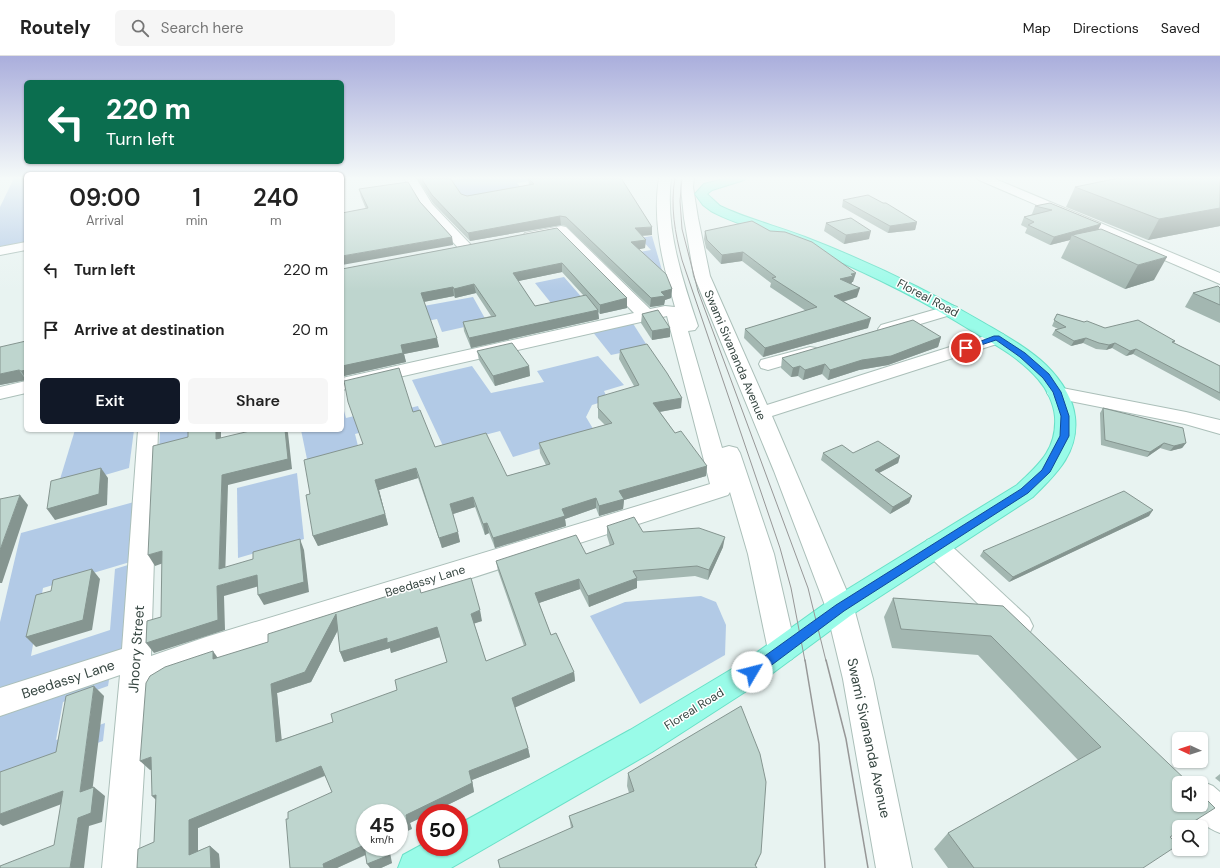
<!DOCTYPE html>
<html lang="en">
<head>
<meta charset="utf-8">
<style>
	body { margin:0; font-family:"DM Sans",sans-serif; background:#f6f6f6; color:#222; height:100vh; display:flex; flex-direction:column; font-size:15px; white-space:nowrap }
	* { box-sizing:border-box; margin:0 }
	p { font-size:13px; color:#767676 }
	.icon { flex:none; width:22px; height:22px; fill:none; stroke:currentColor; stroke-width:2; stroke-linecap:round; stroke-linejoin:round }
	.map { position:relative; flex:1; overflow:hidden }
	.drawer { position:absolute; left:24px; top:116px; width:320px; height:260px; display:flex; flex-direction:column; background:#fff; border-radius:6px; box-shadow:0 1px 3px #0004 }
	.drawer>* { flex:none }
	.top-card { position:absolute; left:24px; top:24px; width:320px; height:84px; border-radius:6px; box-shadow:0 1px 3px #0004; background:#0b6e4f; color:#fff; overflow:hidden }
	.needle { width:26px; rotate:273deg }
	.buttons { position:absolute; left:1172px; top:676px; display:grid; gap:8px }
	.buttons a { display:grid; place-items:center; width:36px; height:36px; border-radius:6px; background:#fff; box-shadow:0 1px 3px #0004; font-size:20px }
	.speed { position:absolute; left:356px; top:748px; display:flex; gap:8px; font-size:20px; font-weight:700; text-align:center }
	.speed>* { display:grid; place-content:center; width:52px; height:52px; border-radius:50%; background:#fff; box-shadow:0 1px 3px #0004; line-height:1 }
	.speed small { font-size:10px; font-weight:400 }
	.speed .limit { border:6px solid #d22; background:#fff; color:#111 }
	.pin { position:absolute; display:grid; place-items:center; width:34px; height:34px; color:#fff; margin:-17px; border:2px solid #fff; border-radius:50%; box-shadow:0 1px 4px #0007 }
	.me { position:absolute; width:44px; margin:-22px; rotate:53deg; stroke-linejoin:round; filter:drop-shadow(0 0 3px #0008) }
	.turn { display:flex; align-items:center; gap:14px; height:84px; padding:0 16px; font-size:18px }
	.turn .icon { width:52px; height:52px; stroke-width:2.5 }
	.turn b { display:block; font-size:28px; line-height:34px }
	.eta { display:flex; justify-content:space-evenly; align-items:center; height:68px; text-align:center }
	.eta b { font-size:24px; font-weight:600; line-height:28px }
	.action { display:flex; gap:8px; margin-top:auto; padding:8px 16px }
	.action a { flex:1; height:46px; border-radius:6px; background:#111827; color:#fff; font-size:16px; font-weight:600; line-height:46px; text-align:center }
	.action a+a { background:#f6f6f6; color:#222 }
	ul { padding:0; list-style:none }
	li { display:flex; align-items:center; gap:12px; height:60px; padding:0 16px }
	li div { flex:1 }
	li b { display:block; font-size:15px }
	li em { font-style:normal }
	header { display:flex; align-items:center; gap:24px; box-sizing:border-box; height:56px; padding:0 20px; background:#fff; border-bottom:1px solid #e0e0e0 }
	header strong { font-size:19px }
	nav { display:flex; gap:22px; margin-inline-start:auto; font-size:14px }
	.search { width:280px; height:36px; background:#f6f6f6; display:flex; align-items:center; gap:10px; box-sizing:border-box; padding:0 14px; border-radius:6px; color:#767676; font-size:15px }
	.map>svg:first-child { display:block }
	.green { fill:#b2cae6 }
	.lines { fill:none; stroke-linecap:round; stroke-linejoin:round }
	.minor-casing { stroke:#abbfb9; stroke-width:2 }
	.major-casing { stroke:#69e0c7; stroke-width:2 }
	.minor { fill:#fff; fill-rule:evenodd }
	.major { fill:#99fbe8; fill-rule:evenodd }
	.tram-far1 { stroke:#979797; stroke-width:1 }
	.tram { stroke:#979797; stroke-width:1.5 }
	.wall { fill:#a3b7b1; fill-rule:evenodd }
	.shaded-wall { fill:#859590 }
	.building { fill:#bed5ce; stroke:#859590; fill-rule:evenodd }
	.route { fill:#1a73e8; stroke:#114b97 }
	.labels { text-anchor:middle; dominant-baseline:central; stroke-width:3; stroke-linejoin:round; paint-order:stroke }
	.street-label { font-size:12px; fill:#374742; stroke:#fff }
	.near-street-label { font-size:14px; fill:#374742; stroke:#fff }
</style>
</head>
<body>
<header>
<strong>Routely</strong>
<div class="search"><svg class="icon" aria-label="search" viewBox="0 0 24 24"><circle cx="10" cy="10" r="6"/><path d="M15 15l6 6"/></svg>Search here</div>
<nav><a>Map</a><a>Directions</a><a>Saved</a></nav>
</header>
<div class="map">
<svg width="1220" height="812" viewBox="0 0 1220 812">
	<rect width="100%" height="100%" fill="#e8f3f1"/>
	<g class="green">
		<path d="M14 122H26V187L0 192V151Z"/>
		<path d="M467 122H547L517 127 530 143 473 144 423 128Z"/>
		<path d="M652 180 664 221 634 197 651 194 640 182Z"/>
		<path d="M564 221 585 245 555 252 535 227Z"/>
		<path d="M473 241 487 266 442 276 437 263 396 271 391 256Z"/>
		<path d="M632 266 648 291 611 299 592 275Z"/>
		<path d="M598 300 624 329 604 335 608 344 592 349 586 361 595 376 513 401 500 375 443 390 412 324 472 310 491 337 544 326 537 315Z"/>
		<path d="M342 348 346 362 379 354 381 359 418 350 422 361 355 378 359 394 308 408 301 374H342Z"/>
		<path d="M75 374H134L129 412 57 433Z"/>
		<path d="M164 374H193L188 389 159 397 160 375Z"/>
		<path d="M297 417 304 483 238 502 237 432Z"/>
		<path d="M134 446 130 506 43 532 31 600 110 574 115 513 128 509 123 594 0 635V566L21 477Z"/>
		<path d="M701 540 716 546 726 569 725 599 640 648 590 560 625 546Z"/>
		<path d="M110 618 108 630 63 646 56 684 105 667 103 685 4 720 0 739V655Z"/>
	</g>
	<g class="lines">
		<defs>
			<g id="minor">
				<path d="M404 122H416L432 148 471 189 473 192 471 195H461L423 153Z"/>
				<path d="M659 122H671C665 173 682 222 698 270L695 274 688 275 722 392 729 390 737 392 740 397 774 498 796 594 792 603 782 607 772 603 768 594 748 498 730 436 728 439 172 619 149 634 138 812H102L120 619 0 660V632L122 593 138 374H158L151 600 206 581 710 428 667 260 342 334V322L634 257 558 179 530 184 525 183 523 180 525 177 530 176 561 170 566 171 650 253 665 250 675 251C663 209 652 166 659 122Z"/>
				<path d="M682 122H694L693 131 698 162 710 220 767 349 991 278 997 277 1003 278 1006 282 1003 286 772 360 854 552 873 623 912 812H876L843 623 826 552 774 415 694 220 684 162 681 131Z"/>
				<path d="M977 122H993L1220 217V228L979 124Z"/>
				<path d="M26 186V194L0 199V191Z"/>
				<path d="M951 249 957 251 959 254 957 257 887 278 881 277 878 273 881 269Z"/>
				<path d="M810 291 816 292 819 296 816 300 768 314 761 312 759 308 761 304Z"/>
				<path d="M26 325V337L0 343V331Z"/>
				<path d="M1057 331 1186 356 1220 364V378L1185 368 1050 341 1047 337 1050 333Z"/>
				<path d="M936 481 945 484 1029 562 1033 570 1029 578 1019 582 1009 578 927 498 923 491 927 484Z"/>
				<path d="M1201 725 1213 730 1220 736V777C1207 772 1192 762 1187 749H1201V727H1196Z"/>
			</g>
			<path id="major" d="M728 122H746L744 124 712 134 707 138 720 150C747 163 777 170 805 181 867 205 926 233 984 267 1006 280 1028 292 1046 309 1060 323 1073 342 1075 361 1079 397 1056 418 1033 441L850 560 762 625 652 696 451 812H398L403 799 425 787V791H459V768L630 674 742 607 830 544 1017 429C1038 409 1057 394 1055 361 1054 348 1047 333 1038 323 1020 302 996 289 972 275 916 240 857 212 796 187 768 176 737 169 711 155L703 149 695 138 704 128Z"/>
		</defs>
		<use href="#minor" class="minor-casing"/>
		<use href="#major" class="major-casing"/>
		<use href="#minor" class="minor"/>
		<use href="#major" class="major"/>
		<g class="tram-far1">
			<path d="M675 122C670 150 675 177 682 204L780 492 791 532 805 605"/>
			<path d="M682 122 680 145 682 173 698 235 808 532 826 605"/>
		</g>
		<g class="tram">
			<path d="M805 604 819 688 825 812"/>
			<path d="M826 604 846 683 868 812"/>
		</g>
	</g>
	<g class="wall">
		<path d="M417 122H450L461 138 467 140 529 129 528 122 652 179 642 180 645 192 639 193 672 233 671 242 665 244 664 249 650 251 566 170 561 169 470 185 433 147Z"/>
		<path d="M1220 122V170L1148 184 1066 151 1075 131Z"/>
		<path d="M359 133 420 146 452 181 453 189 366 153 361 141Z"/>
		<path d="M843 144 883 147 917 166 915 174 888 177 842 151Z"/>
		<path d="M1050 147 1101 168 1098 173H1101L1154 224 1125 233 1061 202 1070 184 1050 189 1025 177 1027 172 1021 169 1024 161 1033 158H1032L1035 150Z"/>
		<path d="M826 167 869 183 844 188 824 175Z"/>
		<path d="M557 172 627 242V252L600 258 598 256 599 263 471 292 464 275 463 266 491 260 476 237 455 242 454 240 424 246 439 291 404 298 406 306 344 320 342 316V213ZM562 216 584 240 535 250 518 225Z"/>
		<path d="M705 175 853 226H852L851 228 857 241 843 246 868 272 763 301 744 282 745 273 806 255 770 231 771 227 742 205 721 208 706 192 704 183Z"/>
		<path d="M1220 232V267L1185 251 1193 237Z"/>
		<path d="M642 258 670 281 652 284 641 267Z"/>
		<path d="M1057 258 1105 272 1175 285 1174 287 1220 310V345L1133 298 1126 300 1112 292 1106 294 1096 293 1083 287 1071 290 1052 279 1055 274 1058 273 1052 270Z"/>
		<path d="M941 281 938 291 888 309 859 314 828 324 822 318 803 324 798 320 791 321 781 312 782 302Z"/>
		<path d="M26 285V324L0 329Z"/>
		<path d="M620 294 681 352 660 356 675 377 707 410 706 420 624 444 623 453 599 460 596 452 565 463 566 470 495 492 489 477 485 479 475 451 453 458 460 486 442 492 418 422 379 434 388 469 318 490 313 480 310 438 363 388 413 356 435 391 507 420 546 409 540 397 539 387 605 369 598 362V352L634 330 619 303Z"/>
		<path d="M477 295 529 310 530 320 495 330 479 304Z"/>
		<path d="M1103 352 1186 387 1182 392 1170 395 1160 392 1147 401 1101 389 1100 357Z"/>
		<path d="M823 397H853L900 400 898 407 879 417 912 440 909 447 890 458 821 404Z"/>
		<path d="M1149 460 1009 526 980 500 983 495Z"/>
		<path d="M607 470 723 491 708 524 695 520 637 525V532L589 551 580 533 539 547 551 579 574 616 575 625 515 651 528 692 530 701 472 724 474 736 431 757H425L410 767 412 773 365 757 392 807 381 812H370L366 799 337 812H290L332 736 325 720 198 772V795L210 790 219 798 220 812 154 786 156 744 152 714H150L218 602 268 586 419 530 421 537 482 565 474 567 486 605 524 590 498 515 496 505 586 498 610 490 607 480ZM338 574 340 596 344 606 390 592 391 597 440 581 447 606 397 634 333 666 281 684 277 637 311 626Z"/>
		<path d="M893 542 1003 550 1170 781 1143 812H948L934 793 948 777 1078 704 978 599 892 592 884 561Z"/>
		<path d="M628 717 756 810 571 772 569 760 629 737 627 730Z"/>
		<path d="M1220 718V726L1215 722Z"/>
	</g>
	<g class="shaded-wall">
		<path d="M1220 152V170L1148 184 1159 163Z"/>
		<path d="M560 160 561 169 470 185 468 177Z"/>
		<path d="M917 166 915 174 888 177 890 170Z"/>
		<path d="M1101 168 1097 176 1072 179 1070 184 1050 189 1054 181Z"/>
		<path d="M652 171V179L634 180 635 172Z"/>
		<path d="M871 175 869 183 844 188 846 179Z"/>
		<path d="M452 181 453 189 342 209V200Z"/>
		<path d="M646 184 645 192 631 195V186Z"/>
		<path d="M743 196 742 205 721 208 722 199Z"/>
		<path d="M1167 201 1154 224 1125 233 1138 209Z"/>
		<path d="M562 207V216L514 226 513 217Z"/>
		<path d="M856 217 853 226H852L851 229 840 223 851 218Z"/>
		<path d="M474 228 476 237 455 242 454 233Z"/>
		<path d="M453 231 454 240 423 246 421 237Z"/>
		<path d="M860 232 857 241 832 249 834 240Z"/>
		<path d="M672 233 671 242 665 244 664 249 650 251 651 242 661 236Z"/>
		<path d="M627 242V252L600 258V249Z"/>
		<path d="M598 254 599 263 471 292 469 282Z"/>
		<path d="M871 262 868 272 763 301 765 292Z"/>
		<path d="M670 272V281L652 284V275Z"/>
		<path d="M941 281 938 291 888 309 859 314 828 324 830 314 862 304Z"/>
		<path d="M437 282 439 291 404 298 406 306 344 320 342 316V310L401 289Z"/>
		<path d="M1086 282 1083 287 1071 290 1074 285Z"/>
		<path d="M1115 287 1112 292 1106 294 1109 289Z"/>
		<path d="M1136 293 1133 298 1126 300 1130 295Z"/>
		<path d="M825 308 822 318 803 324 805 314Z"/>
		<path d="M529 310 530 320 495 330 493 320Z"/>
		<path d="M800 310 798 320 791 321 793 312Z"/>
		<path d="M19 314 26 324 0 329V318Z"/>
		<path d="M26 314V323L21 315Z"/>
		<path d="M682 342 681 352 653 357V347Z"/>
		<path d="M216 374H221V393L216 383Z"/>
		<path d="M285 374H287L288 377 292 413 228 429 225 523 219 513 222 419Z"/>
		<path d="M1164 387 1160 392 1147 401 1150 396Z"/>
		<path d="M1186 387 1182 392 1170 395 1174 390Z"/>
		<path d="M900 400 898 407 873 420 875 414Z"/>
		<path d="M707 410 706 420 624 444 623 453 599 460V450L619 435Z"/>
		<path d="M101 412 108 422 107 449 55 464 47 453Z"/>
		<path d="M416 412 418 422 379 434 388 469 318 490 313 480 375 424Z"/>
		<path d="M20 439 28 449 2 527H0V494Z"/>
		<path d="M912 440 909 447 890 458 893 451Z"/>
		<path d="M473 441 475 451 453 458 450 448Z"/>
		<path d="M596 442V452L565 463 566 470 495 492 493 482 562 453Z"/>
		<path d="M1153 454 1149 460 1009 526 1013 521Z"/>
		<path d="M487 467 489 477 485 479 483 468Z"/>
		<path d="M458 476 460 486 442 492 439 482Z"/>
		<path d="M725 481 723 491 708 524 709 514Z"/>
		<path d="M300 483 304 494 309 536 264 549 258 539Z"/>
		<path d="M162 495 169 505 155 510 148 499Z"/>
		<path d="M92 513 100 523 92 574 36 591 26 581Z"/>
		<path d="M257 519 263 529 224 540 225 574 154 597 146 587 217 530Z"/>
		<path d="M637 522V532L589 551 588 540Z"/>
		<path d="M579 523 580 533 536 548 535 537Z"/>
		<path d="M480 554 482 565 473 568 471 558Z"/>
		<path d="M336 558 341 568 311 626 277 637 283 696 276 686 271 628Z"/>
		<path d="M437 571 440 581 391 597 390 592 344 606 340 596 387 582Z"/>
		<path d="M213 595 220 605 213 603Z"/>
		<path d="M574 616 575 625 514 652 512 642Z"/>
		<path d="M94 630 104 640 91 745 80 736Z"/>
		<path d="M528 692 530 701 472 724 474 736 431 757H425V760L410 767 412 773 399 779V769L406 759 469 715Z"/>
		<path d="M151 701 161 710 150 714 140 705Z"/>
		<path d="M321 710 326 719 198 772V807L189 799V764Z"/>
		<path d="M94 731 105 740 102 766 89 770 84 812H70L78 762Z"/>
		<path d="M63 735 75 743 3 770 0 768V758Z"/>
		<path d="M156 739 161 749 152 740Z"/>
		<path d="M364 789 369 797 337 812H324L323 808Z"/>
		<path d="M210 790 219 798 220 812H211Z"/>
		<path d="M385 791H389L392 807 381 812H370L367 808Z"/>
		<path d="M761 797 756 809 754 812H753Z"/>
	</g>
	<g class="building">
		<path d="M421 122H450L461 138 467 140 534 128 528 122H621L652 171 635 172 646 184 631 186 666 218 672 233 661 236 665 240 651 242 566 161 560 160 468 177 432 139Z"/>
		<path d="M1119 122H1220V152L1159 163 1075 131Z"/>
		<path d="M408 126 420 146 452 181 342 200V157L368 152 359 133Z"/>
		<path d="M868 139 883 147H886L917 166 890 170 843 144Z"/>
		<path d="M1050 147 1101 168 1054 181 1028 169 1034 166 1024 161 1052 154 1035 150Z"/>
		<path d="M851 162 871 175 846 179 826 167Z"/>
		<path d="M752 165 770 175 785 176 812 186 856 217 851 218 853 220 840 223 860 232 834 240 871 262 765 292 745 273 817 251 772 222 776 221 743 196 722 199 707 184 705 175Z"/>
		<path d="M557 172 627 242 600 249 562 207 513 217 535 250 586 239 598 254 469 282 463 266 496 260 474 228 454 233 453 231 421 237 437 282 401 289 403 297 342 310V213Z"/>
		<path d="M1101 173 1167 201 1138 209 1072 179Z"/>
		<path d="M1218 230 1220 232V249L1193 237Z"/>
		<path d="M658 254 670 272 652 275 642 258Z"/>
		<path d="M1057 258 1084 266 1087 265 1105 272 1138 264 1175 285 1172 286 1220 310V337L1136 293 1130 295 1115 287 1109 289 1099 287 1086 282 1074 285 1055 274 1066 271 1054 264Z"/>
		<path d="M913 264 941 281 891 300 862 304 830 314 825 308 805 314 800 310 793 312 782 302Z"/>
		<path d="M26 285V314L21 315 19 314 0 318V291Z"/>
		<path d="M512 287 529 310 493 320 477 295Z"/>
		<path d="M647 288 667 317 682 342 653 347 675 377 681 375 707 410 619 435 624 443 599 450 596 442 562 453 565 460 493 482 487 467 483 468 473 441 450 448 458 476 439 482 416 412 375 424 385 458 313 480 306 439 310 438 304 404 363 388 348 346 344 325 399 312 413 356 420 354 435 391 486 377 507 420 550 408 539 387 612 367 598 352V341L639 329 620 294Z"/>
		<path d="M1103 352 1183 372 1186 387 1174 390 1164 387 1150 396 1105 384Z"/>
		<path d="M188 374H216V383L254 374H285L288 403 222 419 219 513 253 503V496L300 483 304 526 258 539 257 519 217 530 218 564 146 587 147 565 161 561 162 495 148 499 153 390 188 381Z"/>
		<path d="M878 385 900 400 875 414 912 440 893 451 823 397 842 389 853 397Z"/>
		<path d="M101 412 99 438 47 453 51 425Z"/>
		<path d="M1124 435 1153 454 1013 521 983 495Z"/>
		<path d="M20 439 0 494V443Z"/>
		<path d="M634 461 643 476 699 472 725 481 709 514 697 510 633 515 637 522 588 540 579 523 535 537 551 579 556 577 574 616 512 642 528 692 469 715 472 727 406 759 407 765 399 769V757H365V791H385L387 800 367 808 364 789 323 808 324 812H290L286 763H288V756L332 736 321 710 189 764V799L210 790 211 812H137L138 793 154 786 156 739 152 740 151 701 140 705 146 627 150 620 165 611 213 595V603L268 586V578L419 530 421 537 471 522 480 554 471 558 486 605 526 589 496 505 576 479 586 498 614 488 607 470ZM336 558 340 596 387 582V587L437 571 447 606 395 624 397 634 331 658 333 666 276 686 271 628 305 616Z"/>
		<path d="M92 513 83 564 26 581 36 539 51 535 53 524Z"/>
		<path d="M893 542 1003 550 1189 727H1179V749H1201V738L1215 752 1185 771H1179V775L1170 781 1178 789 1143 812H974L948 777 1101 691 991 580 901 573Z"/>
		<path d="M94 630 80 736 94 731 91 757 78 762 70 812H0V810L54 789 63 735 0 758V716L56 696 66 640Z"/>
		<path d="M741 650 760 698 766 726 761 797 755 809 757 812H500L498 804 573 771 569 760 634 735 628 717Z"/>
	</g>
	<linearGradient id="sky" x2="0" y2="1"><stop stop-color="#aaaedc"/><stop offset="0.52" stop-color="#f5faf9"/><stop offset="1" stop-color="#f5faf9" stop-opacity="0"/></linearGradient>
	<rect width="1220" height="235" fill="url(#sky)"/>
	<path class="route" d="M994 280H999L1025 297 1049 318 1061 336 1069 360V380L1050 416 1028 437 844 555 757 620 752 621 748 620 746 616 748 612 836 549 1021 433 1042 414 1060 380 1061 360 1053 336 1043 322 1020 301 996 284 966 294 963 292Z"/>
	<g class="labels">
		<g class="street-label">
			<text transform="translate(928 242) rotate(28)">Floreal Road</text>
			<text transform="translate(735 299) rotate(67)">Swami Sivananda Avenue</text>
			<text transform="translate(425 525) rotate(-17)">Beedassy Lane</text>
			<text transform="translate(694 653) rotate(-32)">Floreal Road</text>
		</g>
		<g class="near-street-label">
			<text transform="translate(136 593) rotate(-86)">Jhoory Street</text>
			<text transform="translate(68 623) rotate(-18)">Beedassy Lane</text>
			<text transform="translate(869 682) rotate(78)">Swami Sivananda Avenue</text>
		</g>
	</g>
</svg>
<div class="buttons">
<a><svg class="needle" viewBox="-14 -14 28 28"><path d="M0-13l5 13h-10z" fill="#e53935"/><path d="M0 13l5-13h-10z" fill="#767676"/></svg></a>
<a><svg class="icon" aria-label="sound" viewBox="0 0 24 24"><path d="M4 9h4l5-4v14l-5-4H4zM17 9q2 3 0 6"/></svg></a>
<a><svg class="icon" aria-label="search" viewBox="0 0 24 24"><circle cx="10" cy="10" r="6"/><path d="M15 15l6 6"/></svg></a>
</div>
<div class="speed"><div>45<small>km/h</small></div><div class="limit">50</div></div>
<div class="pin" style="left:966px;top:292px;background:#d93025"><svg class="icon" aria-label="arrive" viewBox="0 0 24 24"><path d="M6 21V4h12l-3 4 3 4H6"/></svg></div>
<svg class="me" style="left:752px;top:616px" viewBox="-20 -20 40 40"><circle r="19" fill="#fff"/><path d="M0-13L10 11 0 6-10 11z" fill="#1a73e8"/></svg>
<div class="top-card">
<div class="turn"><svg class="icon" aria-label="left" viewBox="0 0 24 24"><path d="M17 20v-9H6M10 6l-5 5 5 5"/></svg><div><b>220 m</b>Turn left</div></div>
</div>
<section class="drawer">
<div class="eta">
<div><b>09:00</b><p>Arrival</p></div>
<div><b>1</b><p>min</p></div>
<div><b>240</b><p>m</p></div>
</div>
<ul>
<li><svg class="icon" aria-label="left" viewBox="0 0 24 24"><path d="M17 20v-9H6M10 6l-5 5 5 5"/></svg><div><b>Turn left</b></div><em>220 m</em></li>
<li><svg class="icon" aria-label="arrive" viewBox="0 0 24 24"><path d="M6 21V4h12l-3 4 3 4H6"/></svg><div><b>Arrive at destination</b></div><em>20 m</em></li>
</ul>
<div class="action"><a>Exit</a><a>Share</a></div>
</section>
</div>
</body>
</html>
